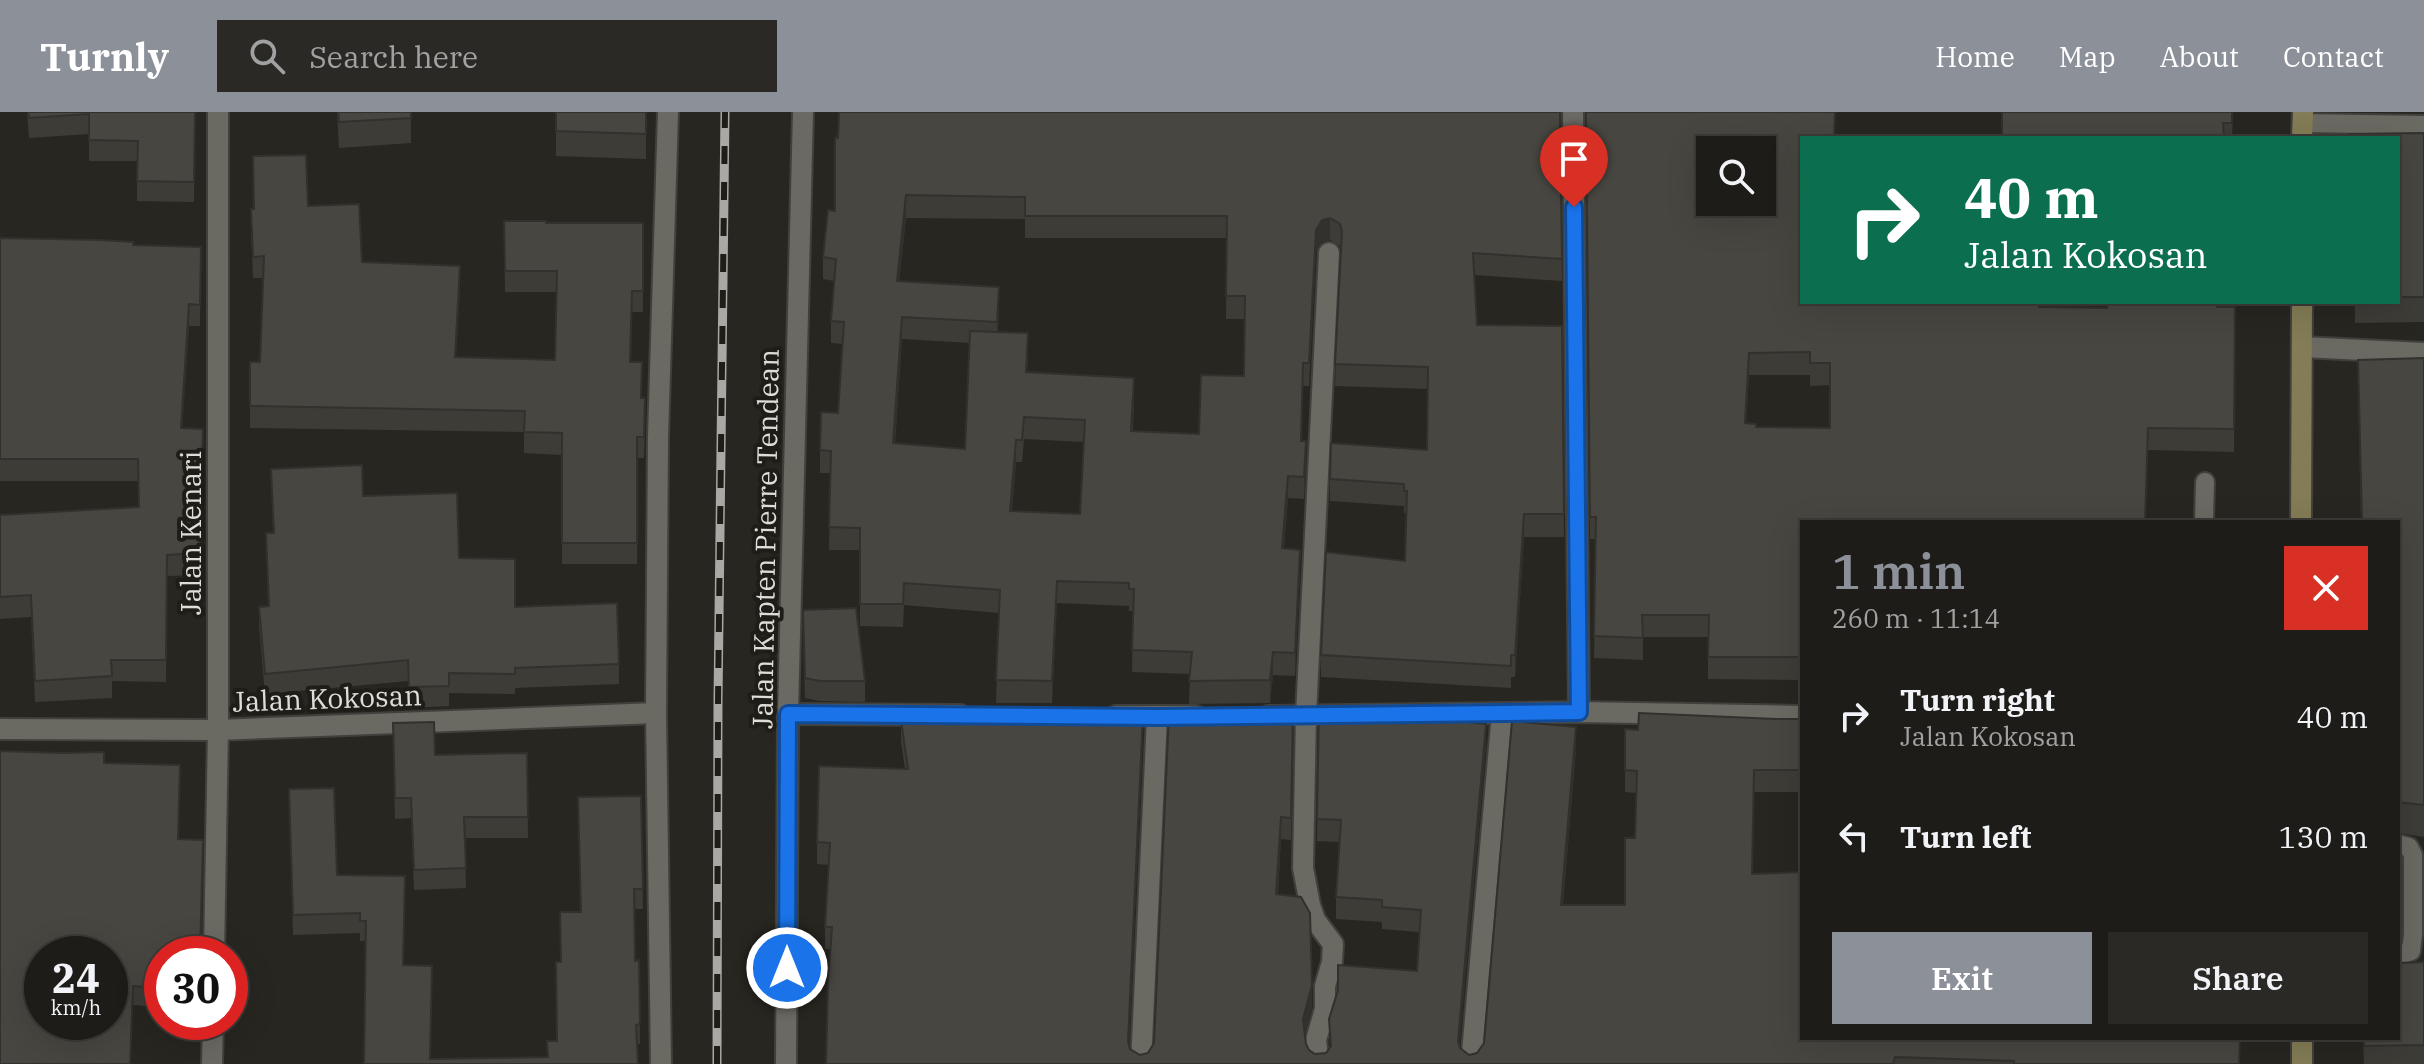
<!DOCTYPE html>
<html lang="en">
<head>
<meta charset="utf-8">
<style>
	body { margin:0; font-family:"IBM Plex Serif",serif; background:#2b2925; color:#f1f3f6; height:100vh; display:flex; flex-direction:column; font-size:30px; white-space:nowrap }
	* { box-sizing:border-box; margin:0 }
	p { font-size:26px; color:#a1a1a2 }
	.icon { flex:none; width:44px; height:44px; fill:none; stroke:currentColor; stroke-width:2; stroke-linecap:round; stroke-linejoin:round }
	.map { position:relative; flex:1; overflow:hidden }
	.drawer { position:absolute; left:1800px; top:408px; width:600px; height:520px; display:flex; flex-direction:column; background:#1e1c18; border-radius:0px; box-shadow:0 8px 32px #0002,0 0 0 2px #3c3a37 }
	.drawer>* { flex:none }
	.banner { position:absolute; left:1800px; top:24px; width:600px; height:168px; border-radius:0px; box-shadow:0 8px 32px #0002,0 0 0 2px #3c3a37; background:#0b6e4f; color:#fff; overflow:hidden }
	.tools { position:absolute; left:1696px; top:24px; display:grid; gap:16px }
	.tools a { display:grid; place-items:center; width:80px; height:80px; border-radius:0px; background:#1e1c18; box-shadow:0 8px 32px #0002,0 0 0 2px #3c3a37; font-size:40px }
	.speed { position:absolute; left:24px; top:824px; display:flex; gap:16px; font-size:40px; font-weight:700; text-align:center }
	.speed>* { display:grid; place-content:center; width:104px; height:104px; border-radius:50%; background:#1e1c18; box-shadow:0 8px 32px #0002,0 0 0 2px #3c3a37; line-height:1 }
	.speed small { font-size:20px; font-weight:400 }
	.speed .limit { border:12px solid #d22; background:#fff; color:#111 }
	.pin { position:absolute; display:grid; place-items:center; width:68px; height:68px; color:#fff; margin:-82px -34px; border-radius:50% 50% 50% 0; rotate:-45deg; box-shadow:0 0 8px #0007 }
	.pin .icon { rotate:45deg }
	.me { position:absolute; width:88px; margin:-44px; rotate:0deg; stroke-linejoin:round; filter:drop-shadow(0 0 6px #0008) }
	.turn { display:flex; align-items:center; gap:28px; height:168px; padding:0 32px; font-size:36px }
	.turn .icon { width:104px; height:104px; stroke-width:2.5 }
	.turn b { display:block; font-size:56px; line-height:68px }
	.round { display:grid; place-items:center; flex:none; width:84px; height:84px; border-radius:0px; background:#2b2925 }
	.head { display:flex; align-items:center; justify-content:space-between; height:136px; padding:0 32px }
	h1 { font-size:48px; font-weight:600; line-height:60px; color:#8c9099 }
	.action { display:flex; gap:16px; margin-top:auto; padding:16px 32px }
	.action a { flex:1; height:92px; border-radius:0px; background:#8c9099; color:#fff; font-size:32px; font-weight:600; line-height:92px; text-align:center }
	.action a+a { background:#2b2925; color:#f1f3f6 }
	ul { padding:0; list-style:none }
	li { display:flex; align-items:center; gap:24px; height:120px; padding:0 32px }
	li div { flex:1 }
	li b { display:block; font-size:30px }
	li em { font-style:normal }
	header { display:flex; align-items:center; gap:48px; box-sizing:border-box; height:112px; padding:0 40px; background:#8c9099; color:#fff }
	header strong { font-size:38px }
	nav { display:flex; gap:44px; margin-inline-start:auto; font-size:28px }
	.search { width:560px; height:72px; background:#2b2925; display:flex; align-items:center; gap:20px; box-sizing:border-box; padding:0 28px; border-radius:0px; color:#a1a1a2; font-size:30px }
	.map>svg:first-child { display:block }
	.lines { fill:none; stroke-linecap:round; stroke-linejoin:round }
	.service-casing { stroke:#41403c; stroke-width:22 }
	.minor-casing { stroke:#41403c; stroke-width:24 }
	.secondary-casing { stroke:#41403c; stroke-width:24 }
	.service { stroke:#6a6962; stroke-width:18 }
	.minor { stroke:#6a6962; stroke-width:20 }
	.secondary { stroke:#837c56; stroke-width:20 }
	.rail-casing { stroke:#aaa8a4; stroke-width:9 }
	.rail { stroke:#1e1d17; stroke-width:6; stroke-dasharray:18; stroke-linecap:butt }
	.wall { fill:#3d3c37; fill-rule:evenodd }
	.shaded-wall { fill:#32312d }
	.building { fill:#474640; stroke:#32312d; stroke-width:2; fill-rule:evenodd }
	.route-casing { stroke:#114b97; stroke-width:20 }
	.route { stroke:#1a73e8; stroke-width:14 }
	.labels { text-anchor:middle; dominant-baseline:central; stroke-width:8; stroke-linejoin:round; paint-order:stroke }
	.street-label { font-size:28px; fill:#deddd9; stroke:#1e1d17 }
</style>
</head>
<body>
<header>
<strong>Turnly</strong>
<div class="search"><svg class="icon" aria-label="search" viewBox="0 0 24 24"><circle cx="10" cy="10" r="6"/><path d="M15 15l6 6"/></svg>Search here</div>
<nav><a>Home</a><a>Map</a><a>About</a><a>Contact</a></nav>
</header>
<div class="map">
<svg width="2424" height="952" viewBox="0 0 2424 952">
	<rect width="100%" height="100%" fill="#282620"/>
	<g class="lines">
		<defs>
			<g id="service">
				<path d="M2302 11 2424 13"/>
				<path d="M2204 410 2205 370"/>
				<path d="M2398 732 2409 735 2413 743V822L2411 839 2398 844"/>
			</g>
			<g id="minor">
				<path d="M1573 0 1579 600"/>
				<path d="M2302 235 2424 241"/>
				<path d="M788 602 960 603"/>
				<path d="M1116 604H1196"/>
				<path d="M1268 604 1579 600 1802 604"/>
				<path d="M0 617 218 618 656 601"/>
				<path d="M214 842 218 618V0"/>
				<path d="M212 952 213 910"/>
				<path d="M661 952 656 601 658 325 668 0"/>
				<path d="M786 952 788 602 803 0"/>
				<path d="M1141 952 1157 605"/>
				<path d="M1319 952 1316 928 1325 897V874L1332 850 1333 832 1315 808 1310 793 1303 756 1306 603 1329 141"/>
				<path d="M1471 952 1502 601"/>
			</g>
			<g id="secondary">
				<path d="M2302 26 2303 0"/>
				<path d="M2301 410 2302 190"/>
				<path d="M2302 926V952"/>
			</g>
		</defs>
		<use href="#service" class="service-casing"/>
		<use href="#minor" class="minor-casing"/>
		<use href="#secondary" class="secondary-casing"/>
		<use href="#service" class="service"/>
		<use href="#minor" class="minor"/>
		<use href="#secondary" class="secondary"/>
		<defs>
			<path id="rail" d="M717 952 718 590 725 0"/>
		</defs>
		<use href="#rail" class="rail-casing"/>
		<use href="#rail" class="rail"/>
	</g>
	<g class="wall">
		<path d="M27 0H195L194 90 137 89V49H89V22L29 26Z"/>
		<path d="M337 0H411V31L339 36Z"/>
		<path d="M646 0V47L556 44V19Z"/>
		<path d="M1560 0 1562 169 1474 163 1477 213 1562 214 1564 425H1524L1515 565H1511V576L1321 565V543L1405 449 1406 401H1404V394L1330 389V367L1427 338 1428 277 1335 274 1341 138 1340 134 1330 128 1322 130 1316 140 1309 274H1303L1301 329 1306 352 1304 387 1288 386 1284 436 1300 460 1295 564 1273 563 1270 591 1189 592 1190 562 1132 560 1133 499H1129V494L1057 491 1052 591H996L999 501 904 493 903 515 860 514V438H829L830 361H820V338L838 301 843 232 831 231V209L834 169 823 167V145L835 99 838 26ZM906 106 1025 107V126H1227L1226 207H1244V264L1199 322 1133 319 1134 288 1027 260 1028 244 998 220 999 197 899 169ZM902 227 970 231 965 337 895 332ZM1024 327 1084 330 1080 402 1012 399 1016 350H1022Z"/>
		<path d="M1586 0 1802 190 2107 196 2235 195 2234 340 2148 338 1802 410V568L1708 567V525H1643V548L1594 546 1596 427H1590ZM1749 263H1810V274L1830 273V316L1756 315 1746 311Z"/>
		<path d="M2233 0 2232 26H2002Z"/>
		<path d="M2424 21V210L2355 211V190H2398V26Z"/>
		<path d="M253 44 308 94 362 150 460 175 456 245 555 248 556 180H505L504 109 546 111H643V200H632L631 250 641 286 645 307 644 346H637V452H562V343L524 341V320L250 316V250H260L263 166H253L251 118V97H254Z"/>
		<path d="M0 126 133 133 201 135 200 214H189L182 316 203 338 200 409 201 463 167 464 166 570 112 569V586L35 590 31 505 0 507V403L139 395 138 369H0Z"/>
		<path d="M2424 246V725L2398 721V410H2361L2358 279Z"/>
		<path d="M271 357 363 384 459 446 515 495 619 552V572L515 576V582L449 581V594L409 596 408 569 265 582 259 515V495L268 494 266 421H273Z"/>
		<path d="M803 518 865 569V590L820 589 805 586Z"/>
		<path d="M1293 594 1291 728 1281 727 1278 782 1312 895 1305 922 1306 932 1309 938 1315 942 1326 941 1330 936 1329 907 1417 859 1419 820 1382 817V810L1336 807V785L1339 730 1317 729 1319 594 1486 634 1459 935 1469 943 1477 941 1484 931 1576 637 1563 793H1625L1635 726 1636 681 1625 680V617L1638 618 1776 607H1802V680H1754L1752 762 1802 926 2240 952H826L830 837H825V815L829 753 817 752V730L905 657 901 630V608L1050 602 1143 624 1129 933 1130 937 1140 943 1148 941 1154 931Z"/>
		<path d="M393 632 435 643 527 641 528 726H465L466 776 414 778 411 706 395 707Z"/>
		<path d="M104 651 179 727 203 728 201 842H162V895L133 893Z"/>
		<path d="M289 677 337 763 403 853 430 947 547 945V929H557L561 850 580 800 641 684 643 797H634L635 849 639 848 640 932H637L638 952H364L366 829H360V821L293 823Z"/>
		<path d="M2424 850V952H2364L2363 926Z"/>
	</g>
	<g class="shaded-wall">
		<path d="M906 83V106L897 191V169Z"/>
		<path d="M1330 106V128L1322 130 1316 140 1309 274 1316 118 1322 108Z"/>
		<path d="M460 154V175L455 266V245Z"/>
		<path d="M999 175V197L997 233V210Z"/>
		<path d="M189 192V214L181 338V316Z"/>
		<path d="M902 205V227L893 354V331Z"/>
		<path d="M1749 241V263L1745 334V311Z"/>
		<path d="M1134 266V288L1131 341V319Z"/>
		<path d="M645 286V307L644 346V325Z"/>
		<path d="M1016 328V350L1010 421V399Z"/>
		<path d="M1306 329V352L1304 387V365Z"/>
		<path d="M1288 364V386L1282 458V436Z"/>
		<path d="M1524 402V425L1515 565V543Z"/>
		<path d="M1300 438V460L1295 564V541Z"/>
		<path d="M1057 469V491L1052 591V569Z"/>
		<path d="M1273 540V563L1270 591V568Z"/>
		<path d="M1143 602V624L1128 951V929Z"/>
		<path d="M1486 612V634L1458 951V929Z"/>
		<path d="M1576 615V637L1561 815V793Z"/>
		<path d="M1281 705V727L1276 804V782Z"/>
		<path d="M1312 873V895L1303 929V907Z"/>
	</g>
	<g class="building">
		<path d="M28 0H195L194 70 137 69 138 29 89 28V2L29 6Z"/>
		<path d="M338 0H411V6L339 10Z"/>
		<path d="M556 0H646V22L556 19Z"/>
		<path d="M839 0H1560L1562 147 1473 141 1477 213 1562 214 1564 402H1524L1515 543H1511V554L1321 543 1326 440 1405 449 1407 379H1404V372L1330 367 1331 331 1427 338 1428 255 1335 252 1342 119 1340 112 1330 106 1322 108 1316 118 1309 251H1303L1301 329H1306L1304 365 1288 364 1282 436 1300 438 1295 541 1273 540 1270 568 1189 569 1192 540 1132 538 1134 477H1129V471L1057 469 1052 569 996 568 1000 478 904 471 903 492H860V416L829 415 831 339 820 338 821 300 838 301 844 210 831 209 836 147 823 145 828 98 835 99V26H838ZM906 83 1025 85V104H1227L1226 184H1245L1244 264 1201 263 1199 322 1131 319 1134 266 1026 260 1028 221 970 219 965 337 893 331 902 205 997 210 999 175 897 169ZM1024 305 1085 308 1080 402 1010 399 1016 328H1022Z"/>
		<path d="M1586 0H1835L1834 26H1802V190H2039V195L2107 196 2108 190H2217V195H2235L2234 317 2148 316 2145 410H1802V545H1708L1709 503H1642L1643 526 1594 524 1596 405H1590ZM1710 38H1762V90H1710ZM1810 240V251H1830V316L1756 315V312L1745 311 1749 241Z"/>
		<path d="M2002 0H2232V11H2223L2224 26H2002Z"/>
		<path d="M2424 21V185H2398V26H2349V22Z"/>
		<path d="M306 43 308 94 359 92 362 150 460 154 455 245 555 248 557 159H505L504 109H546V111H643V179H632L630 250H642L641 286H645L644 325H637V431H562V321L524 320 525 299 250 294V250H260L264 144 253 145 251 97H254L253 44Z"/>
		<path d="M0 126 101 128 133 130V133L201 135 200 193 189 192 181 316 203 317 200 399 201 441 167 443 166 548H111L112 564 35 569 31 483 0 485V403L139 395 138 347H0Z"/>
		<path d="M2424 246V693L2398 690V410H2362L2358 248Z"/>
		<path d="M362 353 363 384 457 381 459 446 515 447V495L617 491 619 552 515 556V562L449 561V574L409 575 408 548 265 562 259 495 269 494 266 421H274L271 357Z"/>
		<path d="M856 496 865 569H820L805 566 803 498Z"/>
		<path d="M1293 594 1291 706 1281 705 1276 782 1301 785 1310 801 1312 873 1303 907 1306 932 1309 938 1315 942 1326 941 1331 934 1329 907 1338 878V853L1417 859 1421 798 1382 795V788L1336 785 1341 708 1317 707 1319 594 1486 612 1458 929 1460 936 1469 943 1477 941 1484 931 1512 609 1576 615 1561 793H1625V726H1635L1637 659 1625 658V617L1638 618 1639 601 1776 607H1802V658H1754L1752 762 1802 760V926H2240L2239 952H2014V949L1895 945 1893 952H826L828 871 832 815H825L830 731 817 730 819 654 908 657 901 608 994 595H1050V602H1143L1128 929 1130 937 1140 943 1148 941 1154 931 1169 602H1173V598H1187V596Z"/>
		<path d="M434 610 435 643 527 641 528 705H464L466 756 414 758 411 686H395L393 611Z"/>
		<path d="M0 639 62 641 104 640V651L180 653 178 727 203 728 200 842H162V876L133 874 130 952H0ZM42 842H110V910H42Z"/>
		<path d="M334 676 337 763 405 764 403 853 432 854 430 947 548 945 547 929H557L556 850H561L560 800H581L578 685 641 684 643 777H634L635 849 639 848 640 912 636 913 638 952H364L366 809H360V801L293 803 289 677Z"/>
		<path d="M2424 850V933L2364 934V926H2398V851Z"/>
	</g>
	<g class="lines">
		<defs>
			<path id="route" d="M787 856 788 602 1157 605 1579 600 1574 95"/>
		</defs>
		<use href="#route" class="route-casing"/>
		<use href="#route" class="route"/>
	</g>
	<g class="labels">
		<g class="street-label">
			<text transform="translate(190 421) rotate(-90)">Jalan Kenari</text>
			<text transform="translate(765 427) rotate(-89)">Jalan Kapten Pierre Tendean</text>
			<text transform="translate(327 586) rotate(-2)">Jalan Kokosan</text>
		</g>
	</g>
</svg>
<div class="tools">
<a><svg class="icon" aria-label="search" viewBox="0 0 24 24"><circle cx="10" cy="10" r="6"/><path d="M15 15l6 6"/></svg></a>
</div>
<div class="speed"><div>24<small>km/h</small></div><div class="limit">30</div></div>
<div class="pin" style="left:1574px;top:95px;background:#d93025"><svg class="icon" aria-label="arrive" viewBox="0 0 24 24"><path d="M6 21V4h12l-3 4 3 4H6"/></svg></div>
<svg class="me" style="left:787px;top:856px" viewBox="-20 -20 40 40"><circle r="17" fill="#1a73e8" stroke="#fff" stroke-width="3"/><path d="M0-11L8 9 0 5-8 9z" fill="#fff"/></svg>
<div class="banner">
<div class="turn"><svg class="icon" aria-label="right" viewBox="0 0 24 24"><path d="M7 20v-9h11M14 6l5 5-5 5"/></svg><div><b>40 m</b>Jalan Kokosan</div></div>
</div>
<section class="drawer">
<div class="head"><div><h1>1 min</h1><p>260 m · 11:14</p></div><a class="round" style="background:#d93025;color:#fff"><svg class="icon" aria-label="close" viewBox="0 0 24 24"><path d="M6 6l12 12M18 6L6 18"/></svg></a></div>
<ul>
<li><svg class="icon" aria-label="right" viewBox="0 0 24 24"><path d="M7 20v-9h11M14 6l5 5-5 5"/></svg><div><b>Turn right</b><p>Jalan Kokosan</p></div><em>40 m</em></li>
<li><svg class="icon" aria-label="left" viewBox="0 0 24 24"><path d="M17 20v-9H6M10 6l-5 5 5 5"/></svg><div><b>Turn left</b></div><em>130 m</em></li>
</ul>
<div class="action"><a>Exit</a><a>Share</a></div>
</section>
</div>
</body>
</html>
